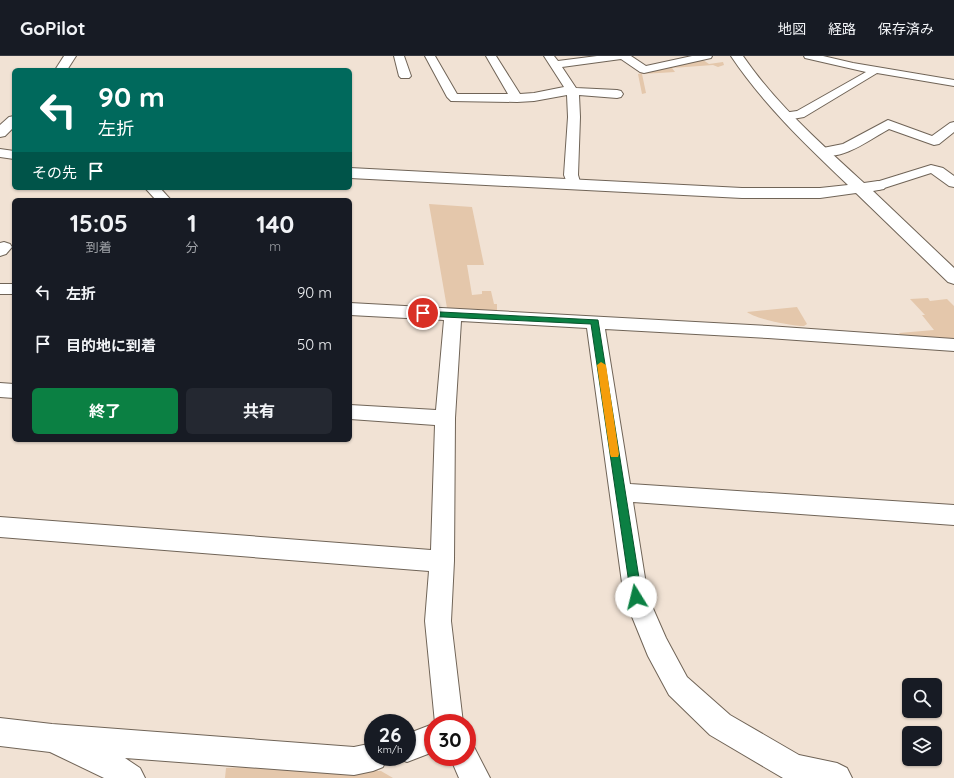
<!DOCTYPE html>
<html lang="ja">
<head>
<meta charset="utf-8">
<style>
	body { margin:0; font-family:Quicksand,"Noto Sans JP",sans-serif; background:#242831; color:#f1f3f6; height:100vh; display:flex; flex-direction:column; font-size:15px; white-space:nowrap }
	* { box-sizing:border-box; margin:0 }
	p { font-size:13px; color:#9ea1a6 }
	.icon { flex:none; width:22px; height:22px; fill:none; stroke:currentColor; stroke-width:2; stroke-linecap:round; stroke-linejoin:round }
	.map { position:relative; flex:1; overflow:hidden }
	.side { position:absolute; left:12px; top:142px; width:340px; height:244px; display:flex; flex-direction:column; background:#171b24; border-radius:6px; box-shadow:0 1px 3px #0004 }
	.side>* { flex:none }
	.guide { position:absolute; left:12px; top:12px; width:340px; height:122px; border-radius:6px; box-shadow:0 1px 3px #0004; background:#00695c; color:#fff; overflow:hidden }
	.controls { position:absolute; left:902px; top:622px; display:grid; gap:8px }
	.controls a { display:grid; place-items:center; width:40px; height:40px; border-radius:6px; background:#171b24; box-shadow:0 1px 3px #0004; font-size:20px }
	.speed { position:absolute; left:364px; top:658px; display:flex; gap:8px; font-size:20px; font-weight:700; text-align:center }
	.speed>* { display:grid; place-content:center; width:52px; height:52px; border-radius:50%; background:#171b24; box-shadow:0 1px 3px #0004; line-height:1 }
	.speed small { font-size:10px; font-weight:400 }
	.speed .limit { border:6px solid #d22; background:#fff; color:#111 }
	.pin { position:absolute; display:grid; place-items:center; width:34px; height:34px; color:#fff; margin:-17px; border:2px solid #fff; border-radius:50%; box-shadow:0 1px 4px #0007 }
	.me { position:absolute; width:44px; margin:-22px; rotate:351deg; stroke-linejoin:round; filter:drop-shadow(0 0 3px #0008) }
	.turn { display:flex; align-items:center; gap:14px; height:84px; padding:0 20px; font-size:18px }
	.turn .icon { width:52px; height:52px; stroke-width:2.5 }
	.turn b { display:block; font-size:28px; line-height:34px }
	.then { display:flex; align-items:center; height:38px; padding:0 20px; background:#0003; gap:8px; font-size:15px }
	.eta { display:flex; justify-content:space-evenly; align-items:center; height:68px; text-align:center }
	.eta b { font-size:24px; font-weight:700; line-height:28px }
	.cta { display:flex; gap:8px; margin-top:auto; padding:8px 20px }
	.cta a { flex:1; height:46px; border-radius:6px; background:#0b8043; color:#fff; font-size:16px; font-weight:700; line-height:46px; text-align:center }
	.cta a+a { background:#242831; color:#f1f3f6 }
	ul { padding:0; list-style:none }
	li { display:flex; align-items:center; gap:12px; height:52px; padding:0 20px }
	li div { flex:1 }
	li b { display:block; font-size:15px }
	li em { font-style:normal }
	header { display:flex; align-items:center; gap:24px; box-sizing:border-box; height:56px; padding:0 20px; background:#171b24; border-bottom:1px solid #363941 }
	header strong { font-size:19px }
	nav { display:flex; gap:22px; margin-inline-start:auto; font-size:14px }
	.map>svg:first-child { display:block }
	.green { fill:#e4c7ab }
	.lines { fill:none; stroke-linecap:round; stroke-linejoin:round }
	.minor-casing { stroke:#706457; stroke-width:2 }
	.tertiary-casing { stroke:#706457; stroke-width:2 }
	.minor { fill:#fff; fill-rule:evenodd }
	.tertiary { fill:#fff; fill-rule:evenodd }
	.route { fill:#0b8043; stroke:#07532c }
	.slow { fill:#f59e0b }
</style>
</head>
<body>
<header>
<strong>GoPilot</strong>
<nav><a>地図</a><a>経路</a><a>保存済み</a></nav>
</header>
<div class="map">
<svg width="954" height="722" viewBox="0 0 954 722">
	<rect width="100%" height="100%" fill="#f1e2d4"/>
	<g class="green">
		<path d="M703 4 709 8 723 6 724 9 718 11 713 9 672 12 675 16 642 18 646 37 642 38 638 18Z"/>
		<path d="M429 148 472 151 484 209H467L472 239 482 238V235H491L494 248H497V255L447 252Z"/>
		<path d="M928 242 930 245 947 243 954 250V284L902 281 899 277 934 274 922 259H925L910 243Z"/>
		<path d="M797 251 807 268 804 270C791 270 756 263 747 256Z"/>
		<path d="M245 711 297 714 381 715 393 722H225L226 712Z"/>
	</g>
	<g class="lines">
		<defs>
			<g id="minor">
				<path d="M394 0H404L411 20 409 22H401L399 20Z"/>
				<path d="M425 0H435L457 38H508L486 0H496L520 38 534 37 564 31 544 0H554L558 5 597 0H631L646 10 692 0H712L711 2 644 17 640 16 621 3 562 11 576 32 617 34 621 35 623 38 621 41 617 42 579 39 580 61 578 119 581 129 579 132 574 133 569 132 564 119 568 61 567 39 534 45 517 46 451 45 447 41Z"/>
				<path d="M804 0H823L853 7 954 24V30L877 17 804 61 787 64 783 63 781 60 783 57 797 55 866 16 805 2Z"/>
				<path d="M888 64 932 80 950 67 954 66V76L939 88 934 89 889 73C869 84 843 105 818 99L816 96 818 93 843 88Z"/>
				<path d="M931 109 943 112 954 120V131L949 130 931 117 878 134 873 133 871 130 873 127Z"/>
				<path d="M145 132H160L171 144H156Z"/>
				<path d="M4 186 10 188 12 191 6 198 0 200V187Z"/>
				<rect x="0" y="228" width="14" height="10"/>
				<path d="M350 247 768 270 954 283V295L768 282 605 273 630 428 954 449V469L633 446 648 541 666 582 687 621 730 659 799 699 837 707 847 712 852 722H783L710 679 669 639 648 600 624 541 587 272 461 265 455 362 454 505 451 565 463 667H435L425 565 429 515 0 481V461L431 494 435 369 350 363V349L436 354 444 264 350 259Z"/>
				<path d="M0 327 14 328V342L0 341Z"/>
				<path d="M0 662 52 668 354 691 373 687V701H387L383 711 373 715 354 719 125 702 140 712 145 722H104L50 696 0 690Z"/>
				<path d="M433 668V696L407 706 397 702 407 701V678Z"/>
				<path d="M467 688 474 691 490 722H459L450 701H467Z"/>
			</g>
			<g id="tertiary">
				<path d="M64 0H76L67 14H55Z"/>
				<path d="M731 0H743C776 48 821 88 864 127L878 125 884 127 886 130 884 133 873 135 954 212V228L948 226 856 137 820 142H742L350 122V112L742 132H820L848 129C806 89 763 48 731 0Z"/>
				<path d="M14 60V71L5 80 0 81V69L9 61Z"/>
				<path d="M0 93 14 95V103L0 101Z"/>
			</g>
		</defs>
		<use href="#minor" class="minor-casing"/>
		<use href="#tertiary" class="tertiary-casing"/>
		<use href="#minor" class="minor"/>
		<use href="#tertiary" class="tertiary"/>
	</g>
	<path class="route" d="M421 255 598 264 642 541 640 544 636 546 632 544 631 541 591 268 423 260 419 257Z"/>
	<path class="slow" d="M601 306 606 309 619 398 618 401H611L610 398 597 309Z"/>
</svg>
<div class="controls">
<a><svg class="icon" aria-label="search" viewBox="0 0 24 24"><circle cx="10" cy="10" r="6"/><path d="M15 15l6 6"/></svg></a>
<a><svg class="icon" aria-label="layers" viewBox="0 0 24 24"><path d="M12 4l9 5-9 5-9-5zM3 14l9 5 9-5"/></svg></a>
</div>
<div class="speed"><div>26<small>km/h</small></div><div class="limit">30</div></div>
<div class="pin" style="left:423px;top:257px;background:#d93025"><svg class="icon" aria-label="arrive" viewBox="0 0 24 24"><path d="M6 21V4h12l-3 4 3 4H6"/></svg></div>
<svg class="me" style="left:636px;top:541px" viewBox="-20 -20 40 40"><circle r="19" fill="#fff"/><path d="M0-13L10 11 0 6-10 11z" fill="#0b8043"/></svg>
<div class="guide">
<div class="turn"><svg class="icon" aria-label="left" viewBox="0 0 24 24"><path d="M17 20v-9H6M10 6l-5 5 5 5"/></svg><div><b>90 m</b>左折</div></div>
<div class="then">その先<svg class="icon" aria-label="arrive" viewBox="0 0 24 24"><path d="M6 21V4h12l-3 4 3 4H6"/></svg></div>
</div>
<section class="side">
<div class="eta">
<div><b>15:05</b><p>到着</p></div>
<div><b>1</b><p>分</p></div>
<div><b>140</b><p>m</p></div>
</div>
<ul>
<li><svg class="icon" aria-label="left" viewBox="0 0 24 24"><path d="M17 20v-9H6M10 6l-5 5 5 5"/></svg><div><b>左折</b></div><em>90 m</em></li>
<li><svg class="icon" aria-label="arrive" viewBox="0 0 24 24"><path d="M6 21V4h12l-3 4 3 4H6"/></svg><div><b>目的地に到着</b></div><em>50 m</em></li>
</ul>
<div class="cta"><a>終了</a><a>共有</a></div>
</section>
</div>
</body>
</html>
